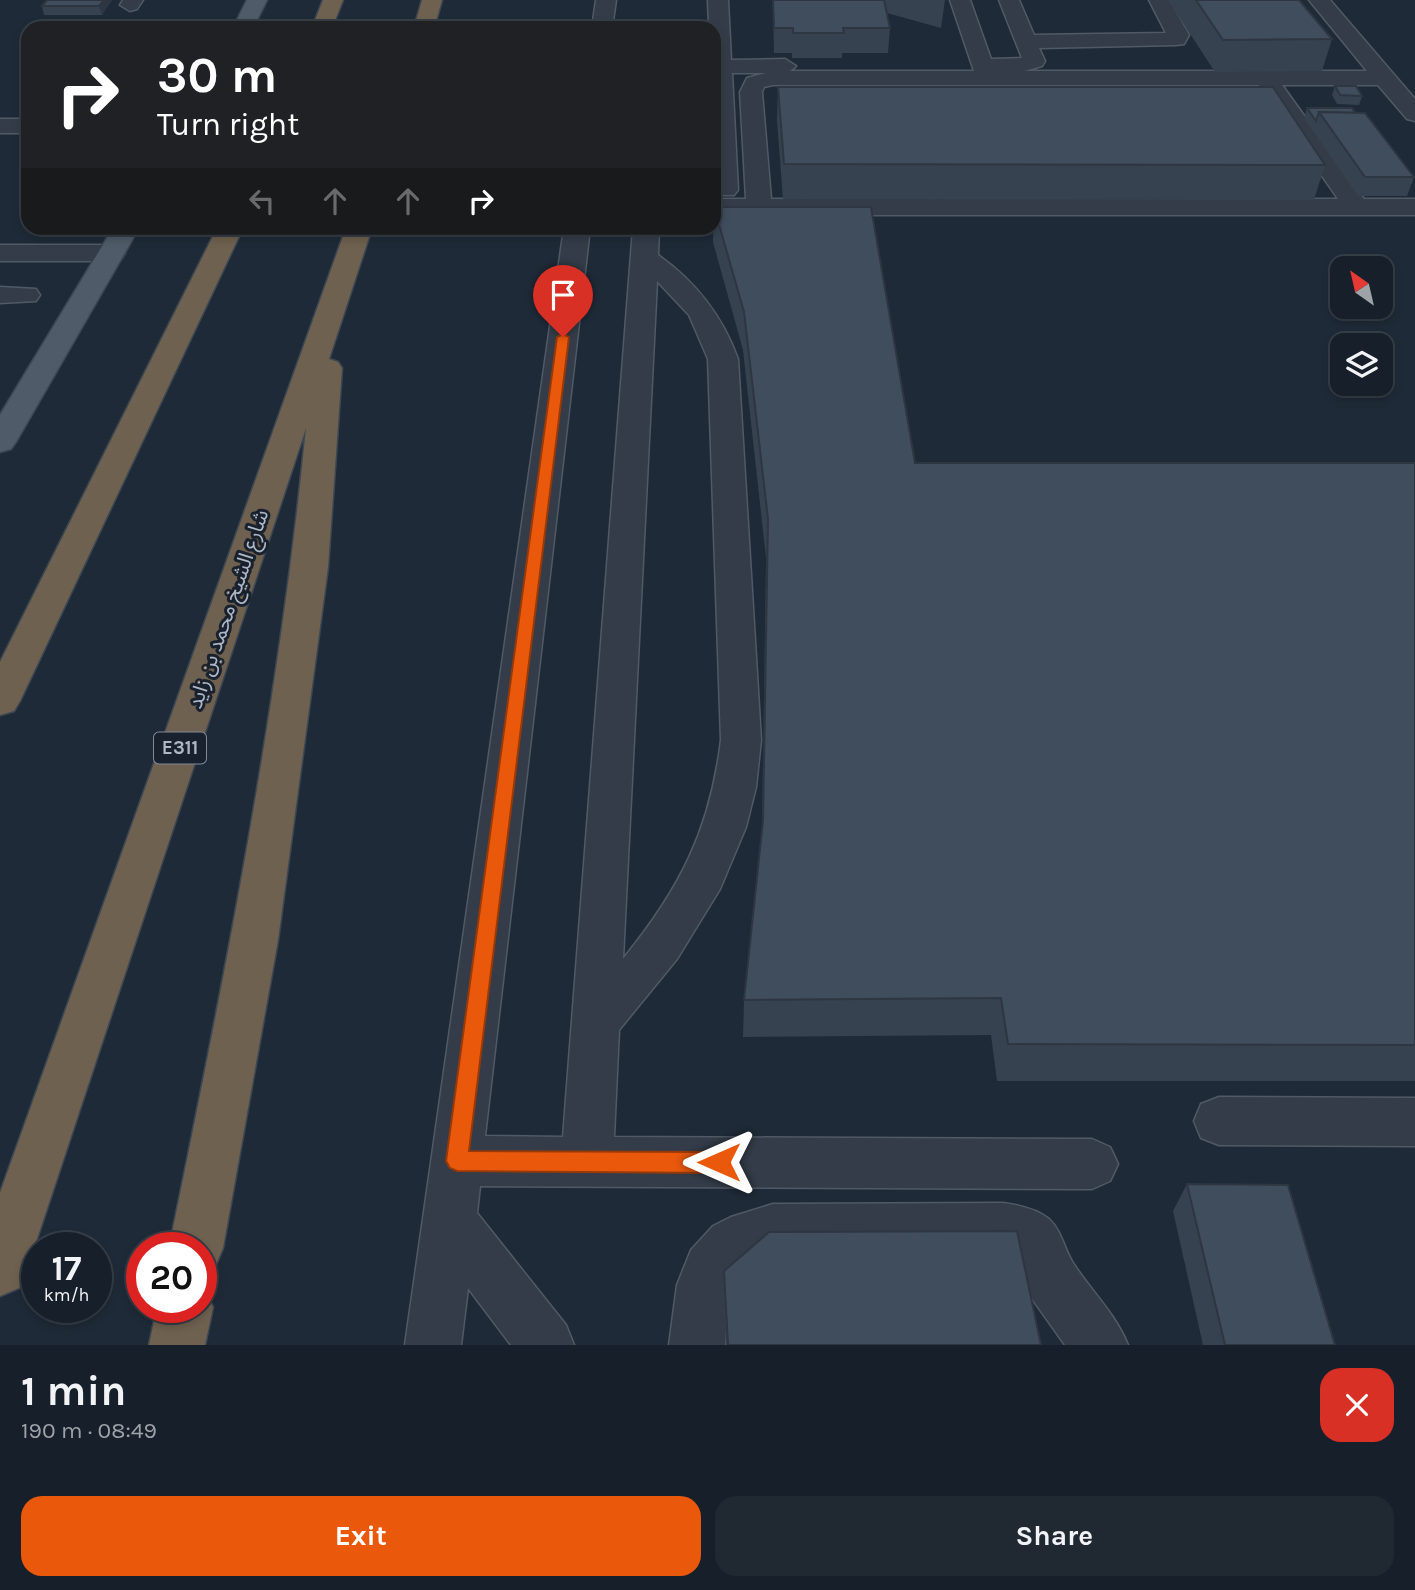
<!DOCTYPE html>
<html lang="en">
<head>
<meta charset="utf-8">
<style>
	body { margin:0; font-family:Karla,"Noto Sans Arabic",sans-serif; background:#202832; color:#f1f3f6; height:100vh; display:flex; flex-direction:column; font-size:26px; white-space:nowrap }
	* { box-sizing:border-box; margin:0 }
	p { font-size:23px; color:#9ea3a8 }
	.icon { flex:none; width:38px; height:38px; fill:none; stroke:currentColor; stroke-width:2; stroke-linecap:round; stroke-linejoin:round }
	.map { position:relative; height:1345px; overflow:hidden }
	.panel { display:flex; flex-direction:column; background:#17202a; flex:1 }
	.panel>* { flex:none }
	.top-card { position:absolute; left:21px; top:21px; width:700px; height:214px; border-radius:21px; box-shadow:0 4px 10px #0003,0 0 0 2px #363e47; background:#202124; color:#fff; overflow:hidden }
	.needle { width:46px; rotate:326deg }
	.tools { position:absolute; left:1330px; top:256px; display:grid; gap:14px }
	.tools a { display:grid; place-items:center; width:63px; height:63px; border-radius:14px; background:#17202a; box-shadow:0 4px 10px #0003,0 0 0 2px #363e47; font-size:35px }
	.speed { position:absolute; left:21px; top:1232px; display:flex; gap:14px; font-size:35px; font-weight:700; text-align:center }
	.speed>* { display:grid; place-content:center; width:91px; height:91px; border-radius:50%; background:#17202a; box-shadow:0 4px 10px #0003,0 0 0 2px #363e47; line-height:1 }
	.speed small { font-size:18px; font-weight:400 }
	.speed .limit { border:10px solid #d22; background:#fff; color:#111 }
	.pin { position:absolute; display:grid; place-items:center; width:60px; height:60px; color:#fff; margin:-72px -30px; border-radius:50% 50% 50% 0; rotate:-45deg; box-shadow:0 0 7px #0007 }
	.pin .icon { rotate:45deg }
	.me { position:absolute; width:77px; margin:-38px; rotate:270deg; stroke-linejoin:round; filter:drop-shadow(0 0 5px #0008) }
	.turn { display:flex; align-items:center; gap:24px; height:147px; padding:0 21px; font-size:32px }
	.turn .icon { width:91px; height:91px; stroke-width:2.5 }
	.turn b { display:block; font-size:49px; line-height:60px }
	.lanes { display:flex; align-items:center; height:66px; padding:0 21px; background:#0003; justify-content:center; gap:35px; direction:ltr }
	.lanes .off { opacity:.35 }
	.round { display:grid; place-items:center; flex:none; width:74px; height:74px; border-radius:21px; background:#202832 }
	.headline { display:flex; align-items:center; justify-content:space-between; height:119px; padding:0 21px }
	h1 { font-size:42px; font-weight:700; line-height:52px }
	.primary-button { display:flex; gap:14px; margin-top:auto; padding:14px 21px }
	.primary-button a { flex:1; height:80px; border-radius:21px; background:#ea580c; color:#fff; font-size:28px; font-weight:700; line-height:80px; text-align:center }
	.primary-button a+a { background:#202832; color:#f1f3f6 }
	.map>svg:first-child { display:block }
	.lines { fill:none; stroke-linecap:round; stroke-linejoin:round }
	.minor-casing { stroke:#505a66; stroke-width:3 }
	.major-casing { stroke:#3c4552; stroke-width:3 }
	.highway-casing { stroke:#3d4753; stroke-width:3 }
	.minor { fill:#333c48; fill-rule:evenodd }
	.major { fill:#505b69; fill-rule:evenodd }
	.highway { fill:#6f614f; fill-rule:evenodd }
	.wall { fill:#374250 }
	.shaded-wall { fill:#2d3641 }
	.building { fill:#404d5d; stroke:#2d3641; stroke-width:2 }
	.route { fill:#ea580c; stroke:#983908; stroke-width:2 }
	.labels { text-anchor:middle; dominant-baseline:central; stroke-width:6; stroke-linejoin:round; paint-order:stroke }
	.shield { fill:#18212d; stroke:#808a97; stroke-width:2 }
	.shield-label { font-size:19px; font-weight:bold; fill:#adb7c5 }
	.street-label { font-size:21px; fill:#adb7c5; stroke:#18212d }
</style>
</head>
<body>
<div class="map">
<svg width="1415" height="1345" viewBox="0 0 1415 1345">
	<rect width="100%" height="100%" fill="#1f2a38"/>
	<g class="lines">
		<defs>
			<g id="minor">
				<path d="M123 0H143L137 9 130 11 120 5Z"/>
				<path d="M596 0H616L612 28H592Z"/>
				<path d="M708 0H728L731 60 785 59 796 66 790 71H974L950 0H970L991 59 1022 58 999 0H1019L1034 35 1166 33 1149 0H1169L1189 35 1184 44 1176 45 1039 48 1045 61 1042 66 1024 71H1367L1309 0H1330L1415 99V121L1407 119 1378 85H1282L1364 199H1415V215H714V199H746L740 92 747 78 766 73H732L738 190 734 195H716L714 28H709ZM773 85H1259L1338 199H771L762 92 764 87Z"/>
				<rect x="0" y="119" width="28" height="14"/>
				<path d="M564 228H590L485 1136 563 1137 633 228H659L658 255C696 282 722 315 738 359L761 740 756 787 746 827 720 889 677 959 619 1030 614 1137 1092 1139 1110 1147 1118 1164 1110 1181 1092 1189 480 1186 477 1213 566 1325 574 1345H511L468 1288 461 1345H405ZM657 281 689 315 708 359 721 740C710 830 680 889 623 959Z"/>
				<path d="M0 245H111L121 247 125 253 121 259 111 261H0Z"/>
				<path d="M0 287 36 289 40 295 36 301 0 303Z"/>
				<path d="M1219 1097 1415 1098V1146L1219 1145 1201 1138 1194 1121 1201 1104Z"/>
				<path d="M1003 1203C1018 1205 1037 1209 1049 1219 1062 1231 1064 1249 1073 1263 1091 1291 1115 1313 1128 1345H1065L1033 1300 1011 1257 1003 1255 773 1256C725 1269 728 1303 725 1345H669L677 1285 691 1250 713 1226 731 1217 773 1204Z"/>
			</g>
			<g id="major">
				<path d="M247 0H267L253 28H233Z"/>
				<path d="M113 228H139L16 442 11 449 0 452V415Z"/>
			</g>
			<g id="highway">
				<path d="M323 0H343L332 28H312Z"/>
				<path d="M422 0H442L434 28H414Z"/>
				<path d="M217 228H243L20 701 14 711 0 715V662Z"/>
				<path d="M346 228H372L329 359 338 362 342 368 328 567 278 940 223 1248 215 1267 201 1273V1248H169C225 976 279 704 306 428L27 1269 19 1288 0 1296V1193Z"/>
				<path d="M201 1286 213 1307 205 1345H149L157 1307H201Z"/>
			</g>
		</defs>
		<use href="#minor" class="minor-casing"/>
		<use href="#major" class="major-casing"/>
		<use href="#highway" class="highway-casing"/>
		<use href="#minor" class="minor"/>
		<use href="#major" class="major"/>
		<use href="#highway" class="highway"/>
	</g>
	<g class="wall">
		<path d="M112 0 102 15H44L42 6Z"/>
		<path d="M773 0H945L941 28 887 13 890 28 888 53H842V58H792V53H774Z"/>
		<path d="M1168 0H1299L1332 39 1322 71 1215 72Z"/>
		<path d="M1335 86 1362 96 1359 105 1337 104 1332 95Z"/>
		<path d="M778 87 1325 165 1314 200 783 199 777 120Z"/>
		<path d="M1307 108H1352L1414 177 1407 196H1358L1304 118Z"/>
		<path d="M714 207 915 463H1415V1081H997L991 1035 743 1037 744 1000 762 832 766 558 743 350 713 242Z"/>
		<path d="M1187 1184 1335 1345H1203L1173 1211Z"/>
		<path d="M724 1271 1041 1345H726L724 1296Z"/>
	</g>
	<path class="shaded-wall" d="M104 0H112L102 15 99 6Z"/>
	<g class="building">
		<path d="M47 0H104L99 6H42Z"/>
		<path d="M773 0H884L890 28H843L844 33H793V28H774Z"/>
		<path d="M1196 0H1299L1332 39 1223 40Z"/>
		<path d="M1335 86H1356L1362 96 1340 95Z"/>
		<path d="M778 87H1273L1325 165 784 164Z"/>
		<path d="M1307 108H1352L1355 113 1319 112 1316 121Z"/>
		<path d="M1319 112 1365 113 1414 177H1365Z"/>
		<path d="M714 207H871L915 463H1415V1045L1008 1044 1001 998 744 1000 763 821 768 519 744 312Z"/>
		<path d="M1187 1184 1288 1185 1335 1345H1225Z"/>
		<path d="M1017 1231 1041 1345H728L724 1271 769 1232Z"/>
	</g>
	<path class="route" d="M563 334 569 337 469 1151 719 1152 727 1155 730 1162 727 1170 719 1173 457 1171 450 1168 446 1161 557 337Z"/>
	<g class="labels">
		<rect class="shield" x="154" y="732.5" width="52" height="31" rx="5"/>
		<g class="shield-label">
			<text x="180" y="748">E311</text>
		</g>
		<g class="street-label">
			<text transform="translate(228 609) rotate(-71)">شارع الشيخ محمد بن زايد</text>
		</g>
	</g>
</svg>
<div class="tools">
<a><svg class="needle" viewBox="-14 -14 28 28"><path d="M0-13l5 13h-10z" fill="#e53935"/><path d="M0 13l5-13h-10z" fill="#9ea3a8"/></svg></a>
<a><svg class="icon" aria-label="layers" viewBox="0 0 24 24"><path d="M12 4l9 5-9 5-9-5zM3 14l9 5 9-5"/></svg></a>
</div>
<div class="speed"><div>17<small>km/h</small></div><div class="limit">20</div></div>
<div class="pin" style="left:563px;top:337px;background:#d93025"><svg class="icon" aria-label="arrive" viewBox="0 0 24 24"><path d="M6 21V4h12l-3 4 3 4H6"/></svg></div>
<svg class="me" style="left:719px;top:1162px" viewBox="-20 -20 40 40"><path d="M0-17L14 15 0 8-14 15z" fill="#ea580c" stroke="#fff" stroke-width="4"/></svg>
<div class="top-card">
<div class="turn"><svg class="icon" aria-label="right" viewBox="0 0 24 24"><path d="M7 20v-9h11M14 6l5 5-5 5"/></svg><div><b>30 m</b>Turn right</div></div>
<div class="lanes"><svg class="icon off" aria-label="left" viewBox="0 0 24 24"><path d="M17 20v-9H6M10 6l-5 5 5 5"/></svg><svg class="icon off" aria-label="ahead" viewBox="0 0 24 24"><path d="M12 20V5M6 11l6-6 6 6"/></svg><svg class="icon off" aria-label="ahead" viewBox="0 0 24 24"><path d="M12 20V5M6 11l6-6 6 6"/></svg><svg class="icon" aria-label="right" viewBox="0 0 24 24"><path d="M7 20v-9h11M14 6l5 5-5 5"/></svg></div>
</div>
</div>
<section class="panel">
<div class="headline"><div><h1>1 min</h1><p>190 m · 08:49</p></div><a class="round" style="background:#d93025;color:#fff"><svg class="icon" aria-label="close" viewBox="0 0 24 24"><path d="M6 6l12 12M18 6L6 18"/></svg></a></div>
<div class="primary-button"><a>Exit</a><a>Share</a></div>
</section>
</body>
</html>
